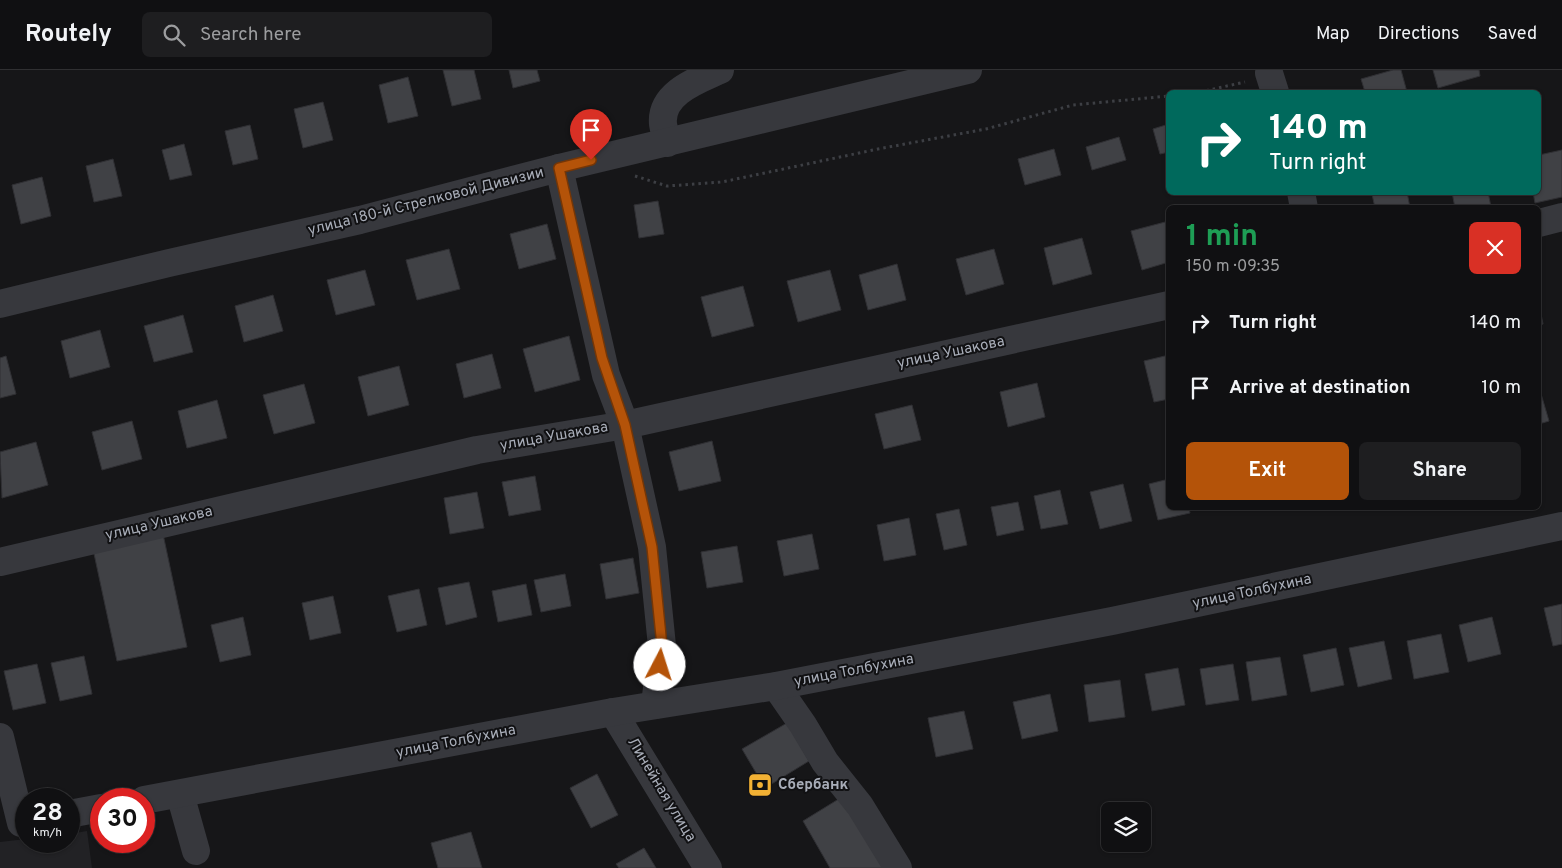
<!DOCTYPE html>
<html lang="en">
<head>
<meta charset="utf-8">
<style>
	body { margin:0; font-family:Overpass,sans-serif; background:#1e1e20; color:#f1f3f6; height:100vh; display:flex; flex-direction:column; font-size:19px; white-space:nowrap }
	* { box-sizing:border-box; margin:0 }
	p { font-size:16px; color:#9c9d9f }
	.icon { flex:none; width:28px; height:28px; fill:none; stroke:currentColor; stroke-width:2; stroke-linecap:round; stroke-linejoin:round }
	.map { position:relative; flex:1; overflow:hidden }
	.panel { position:absolute; left:1166px; top:135px; width:375px; height:305px; display:flex; flex-direction:column; background:#101012; border-radius:8px; box-shadow:0 1px 4px #0004,0 0 0 1px #303032 }
	.panel>* { flex:none }
	.hud { position:absolute; left:1166px; top:20px; width:375px; height:105px; border-radius:8px; box-shadow:0 1px 4px #0004,0 0 0 1px #303032; background:#00695c; color:#fff; overflow:hidden }
	.controls { position:absolute; left:1101px; top:732px; display:grid; gap:10px }
	.controls a { display:grid; place-items:center; width:50px; height:50px; border-radius:8px; background:#101012; box-shadow:0 1px 4px #0004,0 0 0 1px #303032; font-size:25px }
	.speed { position:absolute; left:15px; top:718px; display:flex; gap:10px; font-size:25px; font-weight:700; text-align:center }
	.speed>* { display:grid; place-content:center; width:65px; height:65px; border-radius:50%; background:#101012; box-shadow:0 1px 4px #0004,0 0 0 1px #303032; line-height:1 }
	.speed small { font-size:12px; font-weight:400 }
	.speed .limit { border:8px solid #d22; background:#fff; color:#111 }
	.pin { position:absolute; display:grid; place-items:center; width:42px; height:42px; color:#fff; margin:-51px -21px; border-radius:50% 50% 50% 0; rotate:-45deg; box-shadow:0 0 5px #0007 }
	.pin .icon { rotate:45deg }
	.me { position:absolute; width:55px; margin:-28px; rotate:5deg; stroke-linejoin:round; filter:drop-shadow(0 0 4px #0008) }
	.turn { display:flex; align-items:center; gap:18px; height:105px; padding:0 20px; font-size:22px }
	.turn .icon { width:65px; height:65px; stroke-width:2.5 }
	.turn b { display:block; font-size:35px; line-height:42px }
	.round { display:grid; place-items:center; flex:none; width:52px; height:52px; border-radius:8px; background:#1e1e20 }
	.overview { display:flex; align-items:center; justify-content:space-between; height:85px; padding:0 20px }
	h1 { font-size:30px; font-weight:700; line-height:38px; color:#1e9e55 }
	.cta { display:flex; gap:10px; margin-top:auto; padding:10px 20px }
	.cta a { flex:1; height:58px; border-radius:8px; background:#b45309; color:#fff; font-size:20px; font-weight:700; line-height:58px; text-align:center }
	.cta a+a { background:#1e1e20; color:#f1f3f6 }
	ul { padding:0; list-style:none }
	li { display:flex; align-items:center; gap:15px; height:65px; padding:0 20px }
	li div { flex:1 }
	li b { display:block; font-size:19px }
	li em { font-style:normal }
	header { display:flex; align-items:center; gap:30px; box-sizing:border-box; height:70px; padding:0 25px; background:#101012; border-bottom:1px solid #303032 }
	header strong { font-size:24px }
	nav { display:flex; gap:28px; margin-inline-start:auto; font-size:18px }
	.search { width:350px; height:45px; background:#1e1e20; display:flex; align-items:center; gap:12px; box-sizing:border-box; padding:0 18px; border-radius:8px; color:#9c9d9f; font-size:19px }
	.map>svg:first-child { display:block }
	.built { fill:#222225 }
	.building { fill:#404145; stroke:#303034 }
	.lines { fill:none; stroke-linecap:round; stroke-linejoin:round }
	.path { stroke:#3d3f44; stroke-width:3; stroke-dasharray:2.5 4; stroke-linecap:butt }
	.minor { stroke:#37383d; stroke-width:28 }
	.route-casing { stroke:#753606; stroke-width:12 }
	.route { stroke:#b45309; stroke-width:9 }
	.labels { text-anchor:middle; dominant-baseline:central; stroke-width:4; stroke-linejoin:round; paint-order:stroke }
	.street-label { font-size:15px; fill:#a8adb8; stroke:#111113 }
	.poi-label { font-size:15px; font-weight:bold; fill:#a8adb8; stroke:#111113; text-anchor:start }
</style>
</head>
<body>
<header>
<strong>Routely</strong>
<div class="search"><svg class="icon" aria-label="search" viewBox="0 0 24 24"><circle cx="10" cy="10" r="6"/><path d="M15 15l6 6"/></svg>Search here</div>
<nav><a>Map</a><a>Directions</a><a>Saved</a></nav>
</header>
<div class="map">
<svg width="1562" height="798" viewBox="0 0 1562 798">
	<rect width="100%" height="100%" fill="#161618"/>
	<path class="built" d="M87 761 92 798H0V772L26 769V771H69V764Z"/>
	<g class="building">
		<path d="M443 0H474L481 29 452 36Z"/>
		<path d="M509 0H537L540 11 513 18Z"/>
		<path d="M1393 0H1401L1407 22H1365L1361 9Z"/>
		<path d="M1433 0H1479L1480 6 1438 18Z"/>
		<path d="M408 7 418 46 388 53 379 15Z"/>
		<path d="M323 32 333 70 303 78 294 39Z"/>
		<path d="M1169 54V82L1160 84 1153 59Z"/>
		<path d="M250 55 258 89 233 95 225 61Z"/>
		<path d="M1119 67 1126 90 1092 100 1086 77Z"/>
		<path d="M184 74 192 105 170 110 162 80Z"/>
		<path d="M1054 79 1061 105 1025 115 1018 89Z"/>
		<path d="M1562 80V127L1535 133 1533 122H1539V85Z"/>
		<path d="M113 89 122 126 94 132 86 96Z"/>
		<path d="M42 107 51 146 21 154 12 115Z"/>
		<path d="M1379 122H1407L1410 138H1375L1372 124Z"/>
		<path d="M1452 122H1488L1491 137 1455 138Z"/>
		<path d="M658 131 664 164 639 168 634 135Z"/>
		<path d="M1169 151V192L1142 200 1131 161Z"/>
		<path d="M547 154 556 189 519 199 510 164Z"/>
		<path d="M1082 168 1092 204 1053 215 1044 178Z"/>
		<path d="M449 179 460 219 417 230 406 190Z"/>
		<path d="M994 179 1004 214 966 225 956 189Z"/>
		<path d="M897 194 906 230 868 240 859 205Z"/>
		<path d="M365 200 375 235 336 245 327 210Z"/>
		<path d="M830 200 841 240 798 252 787 211Z"/>
		<path d="M743 216 754 256 712 267 701 227Z"/>
		<path d="M273 225 283 261 244 272 235 236Z"/>
		<path d="M1539 234 1543 254 1539 255Z"/>
		<path d="M183 245 193 282 154 292 144 256Z"/>
		<path d="M100 260 110 297 70 308 61 271Z"/>
		<path d="M569 266 580 310 535 322 523 279Z"/>
		<path d="M492 284 501 318 464 328 456 294Z"/>
		<path d="M1169 285V329L1154 332 1144 291Z"/>
		<path d="M6 286 16 324 0 328V288Z"/>
		<path d="M399 296 409 335 368 346 358 307Z"/>
		<path d="M1037 313 1045 347 1008 357 1000 322Z"/>
		<path d="M304 314 315 353 274 364 263 325Z"/>
		<path d="M1539 317 1549 351 1539 354Z"/>
		<path d="M217 330 227 368 187 378 178 341Z"/>
		<path d="M912 335 921 370 884 379 875 344Z"/>
		<path d="M132 351 142 389 102 400 92 362Z"/>
		<path d="M712 371 721 411 679 421 669 382Z"/>
		<path d="M36 372 48 415 2 428 0 382Z"/>
		<path d="M535 406 541 440 509 446 502 412Z"/>
		<path d="M1169 409V438H1189L1190 443 1158 450 1149 414Z"/>
		<path d="M1123 414 1132 451 1100 459 1090 422Z"/>
		<path d="M1060 420 1068 454 1041 459 1034 426Z"/>
		<path d="M477 422 484 458 450 464 444 428Z"/>
		<path d="M1018 432 1024 460 997 466 991 437Z"/>
		<path d="M959 439 967 475 944 480 936 444Z"/>
		<path d="M909 448 916 485 884 491 877 455Z"/>
		<path d="M163 464 187 577 117 591 93 479Z"/>
		<path d="M812 464 819 499 784 506 777 471Z"/>
		<path d="M737 476 743 512 707 518 701 482Z"/>
		<path d="M633 488 639 523 606 529 600 494Z"/>
		<path d="M565 504 571 536 541 542 534 510Z"/>
		<path d="M469 512 477 547 446 555 438 518Z"/>
		<path d="M526 514 532 545 498 552 492 521Z"/>
		<path d="M419 519 427 555 397 562 388 526Z"/>
		<path d="M333 526 341 563 310 570 302 533Z"/>
		<path d="M1562 534V574L1553 576 1544 538Z"/>
		<path d="M243 547 251 585 220 592 211 555Z"/>
		<path d="M1492 547 1501 584 1468 592 1459 555Z"/>
		<path d="M1441 564 1449 602 1414 609 1407 571Z"/>
		<path d="M1384 571 1392 609 1358 617 1349 578Z"/>
		<path d="M1336 578 1344 615 1311 622 1303 585Z"/>
		<path d="M84 586 92 624 60 631 51 593Z"/>
		<path d="M1280 587 1287 625 1252 631 1246 592Z"/>
		<path d="M37 594 46 633 13 640 4 601Z"/>
		<path d="M1233 594 1239 630 1206 635 1200 599Z"/>
		<path d="M1178 598 1185 635 1152 641 1145 604Z"/>
		<path d="M1120 610 1125 647 1089 652 1084 615Z"/>
		<path d="M1050 624 1058 661 1022 669 1013 632Z"/>
		<path d="M964 641 973 679 936 687 928 648Z"/>
		<path d="M787 653 809 691 765 718 742 679Z"/>
		<path d="M597 704 618 745 591 758 570 718Z"/>
		<path d="M842 727 883 798H830L803 751Z"/>
		<path d="M471 762 482 798H438L431 773Z"/>
		<path d="M644 778 656 798H619L616 794Z"/>
	</g>
	<g class="lines">
		<g class="path">
			<path d="M1200 22 1245 12"/>
			<path d="M635 106 667 116 722 112 878 79 986 59 1073 35 1169 26"/>
		</g>
		<g class="minor">
			<path d="M1269 3 1275 22"/>
			<path d="M667 73C666 67 664 60 663 54 660 23 698 10 720 0"/>
			<path d="M559 98 606 305 625 355 652 477 662 576 655 635"/>
			<path d="M1301 122 1304 138"/>
			<path d="M1539 153 1562 147"/>
			<path d="M0 234 169 193 360 150 559 98 968 0"/>
			<path d="M0 492 477 380 625 355 1169 235"/>
			<path d="M776 616 803 655 825 692 860 736 898 798"/>
			<path d="M613 642 708 798"/>
			<path d="M0 667 21 753"/>
			<path d="M180 724 196 781"/>
			<path d="M144 730 613 642 776 616 1112 551 1562 456"/>
			<path d="M69 744 101 738"/>
		</g>
	</g>
	<g class="lines">
		<defs>
			<path id="route" d="M591 90 559 98 602 288 625 355 652 477 662 576 660 595"/>
		</defs>
		<use href="#route" class="route-casing"/>
		<use href="#route" class="route"/>
	</g>
	<defs>
		<symbol id="bank-square" viewBox="-11 -11 22 22"><rect x="-9" y="-9" width="18" height="18" rx="4" fill="#f2b134" stroke="#111113"/><path d="M-6-4H6V4H-6ZM0-2.3a2.3 2.3 0 1 0 0 4.6a2.3 2.3 0 1 0 0-4.6Z" fill="#111"/></symbol>
	</defs>
	<g fill-rule="evenodd">
		<use href="#bank-square" x="746" y="701" width="28" height="28"/>
	</g>
	<g class="labels">
		<g class="street-label">
			<text transform="translate(426 132) rotate(-14)">улица 180-й Стрелковой Дивизии</text>
			<text transform="translate(951 283) rotate(-12)">улица Ушакова</text>
			<text transform="translate(554 367) rotate(-10)">улица Ушакова</text>
			<text transform="translate(159 454) rotate(-13)">улица Ушакова</text>
			<text transform="translate(1252 522) rotate(-12)">улица Толбухина</text>
			<text transform="translate(854 601) rotate(-11)">улица Толбухина</text>
			<text transform="translate(456 672) rotate(-11)">улица Толбухина</text>
			<text transform="translate(661 720) rotate(59)">Линейная улица</text>
		</g>
		<g class="poi-label">
			<text x="778" y="715">Сбербанк</text>
		</g>
	</g>
</svg>
<div class="controls">
<a><svg class="icon" aria-label="layers" viewBox="0 0 24 24"><path d="M12 4l9 5-9 5-9-5zM3 14l9 5 9-5"/></svg></a>
</div>
<div class="speed"><div>28<small>km/h</small></div><div class="limit">30</div></div>
<div class="pin" style="left:591px;top:90px;background:#d93025"><svg class="icon" aria-label="arrive" viewBox="0 0 24 24"><path d="M6 21V4h12l-3 4 3 4H6"/></svg></div>
<svg class="me" style="left:660px;top:595px" viewBox="-20 -20 40 40"><circle r="19" fill="#fff"/><path d="M0-13L10 11 0 6-10 11z" fill="#b45309"/></svg>
<div class="hud">
<div class="turn"><svg class="icon" aria-label="right" viewBox="0 0 24 24"><path d="M7 20v-9h11M14 6l5 5-5 5"/></svg><div><b>140 m</b>Turn right</div></div>
</div>
<section class="panel">
<div class="overview"><div><h1>1 min</h1><p>150 m · 09:35</p></div><a class="round" style="background:#d93025;color:#fff"><svg class="icon" aria-label="close" viewBox="0 0 24 24"><path d="M6 6l12 12M18 6L6 18"/></svg></a></div>
<ul>
<li><svg class="icon" aria-label="right" viewBox="0 0 24 24"><path d="M7 20v-9h11M14 6l5 5-5 5"/></svg><div><b>Turn right</b></div><em>140 m</em></li>
<li><svg class="icon" aria-label="arrive" viewBox="0 0 24 24"><path d="M6 21V4h12l-3 4 3 4H6"/></svg><div><b>Arrive at destination</b></div><em>10 m</em></li>
</ul>
<div class="cta"><a>Exit</a><a>Share</a></div>
</section>
</div>
</body>
</html>
